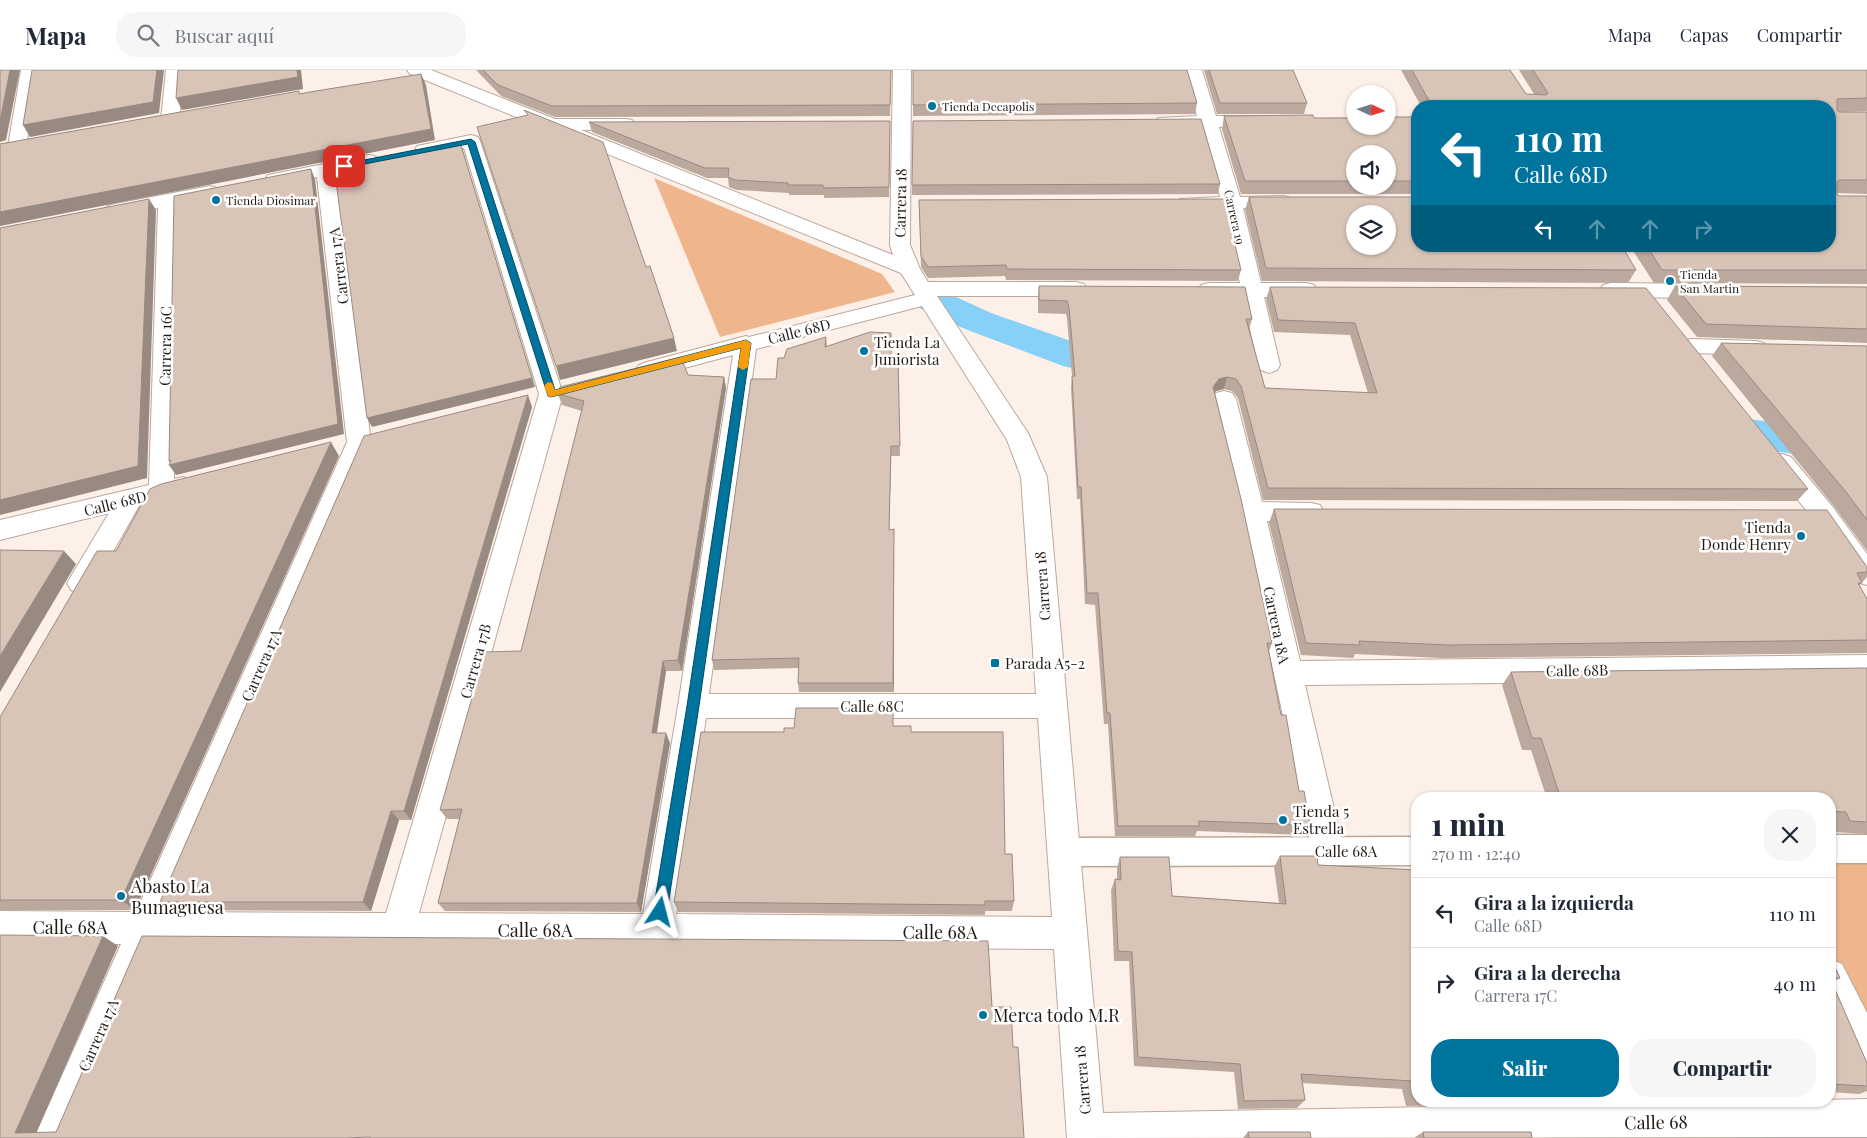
<!DOCTYPE html>
<html lang="es">
<head>
<meta charset="utf-8">
<style>
	body { margin:0; font-family:"Playfair Display",serif; background:#f6f6f7; color:#1f2937; height:100vh; display:flex; flex-direction:column; font-size:19px; white-space:nowrap }
	* { box-sizing:border-box; margin:0 }
	p { font-size:16px; color:#747a83 }
	.icon { flex:none; width:28px; height:28px; fill:none; stroke:currentColor; stroke-width:2; stroke-linecap:round; stroke-linejoin:round }
	.map { position:relative; flex:1; overflow:hidden }
	.side { position:absolute; left:1411px; top:722px; width:425px; height:315px; display:flex; flex-direction:column; background:#fff; border-radius:20px; box-shadow:0 1px 4px #0004 }
	.side>* { flex:none }
	.guide { position:absolute; left:1411px; top:30px; width:425px; height:152px; border-radius:20px; box-shadow:0 1px 4px #0004; background:#00749d; color:#fff; overflow:hidden }
	.needle { width:32px; rotate:94deg }
	.fabs { position:absolute; left:1346px; top:15px; display:grid; gap:10px }
	.fabs a { display:grid; place-items:center; width:50px; height:50px; border-radius:50%; background:#fff; box-shadow:0 1px 4px #0004; font-size:25px }
	.pin { position:absolute; display:grid; place-items:center; width:42px; height:42px; color:#fff; margin:-21px; border-radius:10px; box-shadow:0 2px 8px #0006 }
	.me { position:absolute; width:55px; margin:-28px; rotate:9deg; stroke-linejoin:round; filter:drop-shadow(0 0 4px #0008) }
	.turn { display:flex; align-items:center; gap:18px; height:105px; padding:0 20px; font-size:22px }
	.turn .icon { width:65px; height:65px; stroke-width:2.5 }
	.turn b { display:block; font-size:35px; line-height:42px }
	.lanes { display:flex; align-items:center; height:48px; padding:0 20px; background:#0003; justify-content:center; gap:25px; direction:ltr }
	.lanes .off { opacity:.35 }
	.round { display:grid; place-items:center; flex:none; width:52px; height:52px; border-radius:20px; background:#f6f6f7 }
	.overview { display:flex; align-items:center; justify-content:space-between; height:85px; padding:0 20px }
	h1 { font-size:30px; font-weight:800; line-height:38px }
	.button { display:flex; gap:10px; margin-top:auto; padding:10px 20px }
	.button a { flex:1; height:58px; border-radius:20px; background:#00749d; color:#fff; font-size:20px; font-weight:800; line-height:58px; text-align:center }
	.button a+a { background:#f6f6f7; color:#1f2937 }
	ul { padding:0; list-style:none }
	li { display:flex; align-items:center; gap:15px; height:70px; padding:0 20px; border-top:1px solid #e0e1e3 }
	li div { flex:1 }
	li b { display:block; font-size:19px }
	li em { font-style:normal }
	header { display:flex; align-items:center; gap:30px; box-sizing:border-box; height:70px; padding:0 25px; background:#fff; border-bottom:1px solid #e0e1e3 }
	header strong { font-size:24px }
	nav { display:flex; gap:28px; margin-inline-start:auto; font-size:18px }
	.search { width:350px; height:45px; background:#f6f6f7; display:flex; align-items:center; gap:12px; box-sizing:border-box; padding:0 18px; border-radius:20px; color:#747a83; font-size:19px }
	.map>svg:first-child { display:block }
	.green { fill:#efb68d }
	.lines { fill:none; stroke-linecap:round; stroke-linejoin:round }
	.canal { fill:#87d1f8; fill-rule:evenodd }
	.service-casing { stroke:#bba89a; stroke-width:3 }
	.minor-casing { stroke:#bba89a; stroke-width:2 }
	.service { fill:#fff; fill-rule:evenodd }
	.minor { fill:#fff; fill-rule:evenodd }
	.wall { fill:#bba99e; fill-rule:evenodd }
	.shaded-wall { fill:#988a81 }
	.building { fill:#d9c5b8; stroke:#988a81; fill-rule:evenodd }
	.route { fill:#00749d; stroke:#004b66 }
	.slow { fill:#f59e0b }
	.poi-dot { fill:#00749d; stroke:#fff; stroke-width:2 }
	.labels { text-anchor:middle; dominant-baseline:central; stroke-width:5; stroke-linejoin:round; paint-order:stroke }
	.far-poi-label { font-size:12px; fill:#221b16; stroke:#fff; text-anchor:start }
	.far-street-label { font-size:12px; fill:#221b16; stroke:#fff }
	.street-label { font-size:15px; fill:#221b16; stroke:#fff }
	.poi-label { font-size:15px; fill:#221b16; stroke:#fff; text-anchor:start }
	.near-poi-label { font-size:18px; fill:#221b16; stroke:#fff; text-anchor:start }
	.near-street-label { font-size:18px; fill:#221b16; stroke:#fff }
</style>
</head>
<body>
<header>
<strong>Mapa</strong>
<div class="search"><svg class="icon" aria-label="search" viewBox="0 0 24 24"><circle cx="10" cy="10" r="6"/><path d="M15 15l6 6"/></svg>Buscar aquí</div>
<nav><a>Mapa</a><a>Capas</a><a>Compartir</a></nav>
</header>
<div class="map">
<svg width="1867" height="1068" viewBox="0 0 1867 1068">
	<rect width="100%" height="100%" fill="#fdf0e8"/>
	<g class="green">
		<path d="M654 108 882 204 895 222 720 267Z"/>
		<path d="M1830 779H1867V981L1830 906Z"/>
	</g>
	<g class="lines">
		<g class="canal">
			<path d="M928 217 941 220 991 243 1085 276 1146 290 1151 299 1146 308 1132 312 1063 296 965 259 915 236 910 228 915 220Z"/>
			<path d="M1701 343 1867 364V394L1701 371 1687 367 1681 357 1687 347Z"/>
		</g>
		<defs>
			<g id="service">
				<rect x="1830" y="765" width="37" height="28"/>
				<path d="M1418 767V795L1064 796 1053 792 1049 782 1053 772 1064 768Z"/>
			</g>
			<g id="minor">
				<path d="M21 0H39L26 76 24 80 17 82 10 80 8 76Z"/>
				<path d="M166 0H184L179 50 176 54 170 55 164 54 161 50Z"/>
				<path d="M407 0H431L555 49H626L632 50 635 54 632 58 626 59 581 60 893 185 890 175 893 0H911L910 175 920 199 928 212H1076L1084 214 1087 219 1084 224 1076 226H937L1028 363 1047 407 1103 1043 1867 1029V1067L1067 1068 1054 879 155 874 72 1068H34L121 874 0 873V841L136 842 347 372 317 107 275 115 268 113 265 109 268 105 370 85 377 87 380 91 377 95 336 103 371 372 169 842 386 843 539 324 464 78 424 86 417 84 415 80 417 76 471 65 478 67 480 71 563 324 419 843 643 844 678 636 733 285 647 308 639 305 635 300 639 295 647 292 746 266 749 267 915 225 901 203 410 4ZM922 236 1007 370 1021 407 1036 624H709L756 279ZM706 648H1038L1052 847 676 844Z"/>
				<path d="M1184 0H1202L1216 46H1261L1267 47 1270 51 1267 55 1261 56 1219 57 1240 127 1284 126 1291 128 1294 132 1291 136 1243 138 1261 213H1306L1314 215 1317 220 1314 225 1306 227H1264L1280 295 1277 300 1269 303 1261 300 1258 295 1243 227H1209L1201 225 1198 220 1201 215 1209 213H1240L1223 139H1187L1180 137 1177 133 1180 129 1220 127 1201 57 1158 56 1155 52 1158 48 1197 46Z"/>
				<path d="M210 116 217 118 220 122 217 126 178 134 174 409 183 407 192 410 196 416 192 422 139 436 91 520 81 524 71 520 67 513 109 443 0 470V450L149 415 158 138 115 146 108 144 105 140 108 136 115 134Z"/>
				<path d="M1611 213 1711 214 1719 216 1722 221 1719 226 1711 228 1611 227 1603 225 1600 220 1603 215Z"/>
				<path d="M1691 269 1756 271 1764 273 1767 278 1764 283 1756 285 1691 283 1683 281 1680 276 1683 271Z"/>
				<path d="M1224 321 1232 323 1236 329 1262 432 1311 433 1320 435 1324 442 1320 449 1311 451H1267L1300 591 1867 585V609L1305 615 1344 781 1339 792 1328 796 1317 792 1312 781 1239 441 1212 329 1216 323Z"/>
				<path d="M1782 384 1791 387 1832 436 1867 484V515L1857 512 1814 450 1773 399 1770 393 1773 387Z"/>
				<path d="M1830 889 1842 894 1867 943V999L1854 994 1830 943Z"/>
			</g>
		</defs>
		<use href="#service" class="service-casing"/>
		<use href="#minor" class="minor-casing"/>
		<use href="#service" class="service"/>
		<use href="#minor" class="minor"/>
	</g>
	<g class="wall">
		<path d="M476 0H891L890 46 555 47 501 26Z"/>
		<path d="M913 0 1197 33 1195 44 913 46Z"/>
		<path d="M1204 0H1293L1307 33 1304 44H1217Z"/>
		<path d="M1401 0H1510L1526 24H1534L1519 0H1867V41L1838 42H1867V124L1837 123 1839 126H1867V214L1654 213 1630 176H1830V36H1421Z"/>
		<path d="M1224 46 1314 48 1418 47V124H1241L1222 59ZM1355 84H1388V116H1355Z"/>
		<path d="M890 51 889 127 824 128V125H789V123L737 120 729 117 728 108H707L592 62 589 52Z"/>
		<path d="M1220 114 1218 124 912 125V115Z"/>
		<path d="M1249 127 1636 200 1628 213 1262 211 1245 140Z"/>
		<path d="M919 130 1241 200 1238 211 1006 210 1005 206 928 208 921 197Z"/>
		<path d="M1039 216 1252 249 1249 259 1265 318 1368 323 1350 265 1274 262 1266 229 1270 217 1808 419 1797 431 1263 430 1238 328 1232 321 1224 319 1216 321 1215 323 1272 573 1269 581 1281 645 1299 721 1310 755 1305 765 1197 761 1195 766H1115L1108 654H1104L1095 535 1085 534 1080 429H1077L1071 318 1072 306 1067 249 1066 244 1038 243V228Z"/>
		<path d="M1675 216 1867 217V273L1697 267 1667 230Z"/>
		<path d="M826 267 827 277 892 288H898L900 386H891L889 460 894 459V622H799L798 613 799 598 714 600 712 590 776 309 784 288Z"/>
		<path d="M1721 273 1867 276V481L1833 435 1712 286Z"/>
		<path d="M688 305 724 307 726 318 682 601H666L657 663 670 673 641 842 445 841 438 833 460 749H447L440 740 521 581 582 341 562 335 558 324Z"/>
		<path d="M532 337 411 750H399L371 841 172 840 160 832Z"/>
		<path d="M339 386 135 840H0V647L116 481Z"/>
		<path d="M1274 439 1867 497V507L1859 516 1867 529V583L1441 588 1355 584 1353 588 1301 585 1269 453Z"/>
		<path d="M1867 598V764L1834 762 1830 753V729H1547L1531 680H1522L1502 615 1511 602Z"/>
		<path d="M894 656 912 662 1005 784 1014 831 1012 841H985V845L678 842 674 832 784 662Z"/>
		<path d="M1280 786 1318 795 1418 800V1031H1513L1509 1034 1406 1036 1402 1019 1302 1013 1305 1030 1297 1038 1238 1039 1234 1002 1134 996 1129 891H1114L1111 820 1115 809H1117V798L1120 787 1172 826 1279 833 1274 797Z"/>
		<path d="M1830 886 1840 908 1832 913 1867 993V1021L1859 1024 1830 1022Z"/>
		<path d="M1248 1062 1311 1068H1243Z"/>
		<path d="M1423 1062 1532 1068H1414Z"/>
	</g>
	<g class="shaded-wall">
		<path d="M10 0H20L6 70 0 72V51Z"/>
		<path d="M157 0H164L159 43 30 67 23 55Z"/>
		<path d="M297 0H301L303 19 182 40 176 28Z"/>
		<path d="M421 4 426 15 435 70 0 156V142Z"/>
		<path d="M460 72 535 317 372 357 367 348Z"/>
		<path d="M311 99 315 109 344 364 176 405 169 395 171 394 169 391Z"/>
		<path d="M149 129 156 140 147 408 0 445V430Z"/>
		<path d="M674 268 677 281 560 310 556 296Z"/>
		<path d="M724 307 726 318 682 601 678 590Z"/>
		<path d="M1227 307 1224 319 1216 321 1210 329 1213 317 1219 309Z"/>
		<path d="M528 325 532 337 411 750 404 741Z"/>
		<path d="M331 372 339 386 135 840 121 830Z"/>
		<path d="M891 376V386L889 470V460Z"/>
		<path d="M894 459V622L893 613Z"/>
		<path d="M64 481 76 494 0 622V586Z"/>
		<path d="M663 591 666 601 655 673 652 663Z"/>
		<path d="M666 663 670 673 641 842 637 833Z"/>
		<path d="M391 741 399 750 371 841 363 832Z"/>
		<path d="M103 866 118 876 34 1068 15 1063Z"/>
	</g>
	<g class="building">
		<path d="M0 0H10L0 51Z"/>
		<path d="M32 0H157L153 32 23 55Z"/>
		<path d="M178 0H297L298 7 176 28Z"/>
		<path d="M483 0H891L890 35 552 36 498 15Z"/>
		<path d="M913 0H1187L1197 33 913 35Z"/>
		<path d="M1209 0H1293L1307 33H1220Z"/>
		<path d="M1412 0H1510L1526 24 1546 25 1548 23 1533 0H1867V28L1837 29V40L1839 42H1867V110H1839L1837 112V124L1839 126H1867V200H1662L1647 176H1830V36H1432Z"/>
		<path d="M421 4 431 59 0 142V74L299 21V24L310 22Z"/>
		<path d="M524 40 603 72 646 197 650 196 674 268 556 296 477 57 528 45Z"/>
		<path d="M1313 45 1314 48H1355V56H1388V47H1418V111H1388V84H1355V111H1245L1224 46Z"/>
		<path d="M1201 49 1220 114 912 115 913 51Z"/>
		<path d="M890 51 889 117 823 118V115H788V113L735 110 728 107 729 98H705L589 52Z"/>
		<path d="M460 72 532 308 367 348 334 96Z"/>
		<path d="M311 99 338 354 169 395 171 390 169 391 174 126Z"/>
		<path d="M1249 127H1418V176H1622L1636 200 1266 198ZM1355 144H1388V176H1355Z"/>
		<path d="M149 129 138 396 0 430V158Z"/>
		<path d="M1224 129 1241 200 1007 199 1006 195 928 197 921 186 919 130Z"/>
		<path d="M1039 216 1245 217 1252 249H1246L1265 318 1377 323 1355 253 1278 250 1270 217 1646 218 1808 419 1268 418 1241 316 1236 309 1227 307 1219 309 1213 317 1241 429 1272 573H1267L1281 645H1286L1299 721H1304L1310 755 1199 751V756H1118L1110 643H1107L1098 523H1087L1081 417H1078L1072 306H1075L1069 237 1067 231 1039 230Z"/>
		<path d="M1675 216 1867 217V259L1706 254Z"/>
		<path d="M870 262 891 263V288H898L900 376H891L889 460 894 459 893 613H798L799 588 712 590 751 309H776L778 288H784L787 279 826 267 825 277Z"/>
		<path d="M1721 273 1867 276V450L1846 422Z"/>
		<path d="M681 287 688 305 724 307 678 590 663 591 652 663H666L637 833H438L462 739 440 740 485 582 521 581 584 331 558 324 560 317Z"/>
		<path d="M528 325 404 741H391L363 832H160L364 366Z"/>
		<path d="M331 372 121 830H0V647L97 481H116L150 419 161 414Z"/>
		<path d="M1274 439 1827 440 1867 497V502L1857 503 1862 513H1858L1867 529V570L1449 575 1359 571 1360 575 1306 573Z"/>
		<path d="M0 480 64 481 0 586Z"/>
		<path d="M1867 598V752L1850 751 1846 742 1830 741V729H1561L1541 668H1532L1511 602Z"/>
		<path d="M796 638H893V656H911V662H1003L1005 784H1012L1014 831H985V835L674 832 701 662H784V658H794Z"/>
		<path d="M1280 786H1317L1318 795 1418 800V1028H1415L1412 1011 1301 1004 1305 1030 1244 1031 1240 994 1138 987 1132 882 1118 881 1115 809 1121 810 1120 787H1169L1172 826 1286 834Z"/>
		<path d="M0 865 103 866 15 1063 56 1062 142 866 988 871 992 937H1011L1013 977H1018L1024 1068H370V1067L346 1068H0Z"/>
		<path d="M1830 886 1840 908H1830Z"/>
		<path d="M1830 908 1867 993V1016L1830 1014Z"/>
		<path d="M1248 1062H1310L1311 1068H1249Z"/>
		<path d="M1423 1062H1531L1532 1068H1424Z"/>
	</g>
	<path class="route" d="M471 69 475 72 555 320 746 270 751 273 699 636 667 842 665 846 660 848 655 846 653 842 687 636 741 278 551 327 548 326 468 74 344 98 340 96 344 94Z"/>
	<path class="slow" d="M746 270 751 273 748 297 743 300 738 297 741 278 551 327 548 326 544 316 548 312 552 313 555 320Z"/>
	<g class="poi-dot">
		<circle cx="932" cy="36" r="5"/>
		<circle cx="216" cy="130" r="5"/>
		<circle cx="1670" cy="211" r="5"/>
		<circle cx="864" cy="281" r="5"/>
		<circle cx="1801" cy="466" r="5"/>
		<rect x="990" y="588" width="10" height="10" rx="2.5"/>
		<circle cx="1283" cy="750" r="5"/>
		<circle cx="121" cy="826" r="5"/>
		<circle cx="983" cy="945" r="5"/>
	</g>
	<g class="labels">
		<g class="far-poi-label">
			<text x="942" y="36">Tienda Decapolis</text>
			<text x="226" y="130">Tienda Diosimar</text>
			<text x="1680" y="204">Tienda<tspan x="1680" dy="14">San Martin</tspan></text>
		</g>
		<g class="far-street-label">
			<text transform="translate(1235 147) rotate(77)">Carrera 19</text>
		</g>
		<g class="street-label">
			<text transform="translate(900 133) rotate(-89)">Carrera 18</text>
			<text transform="translate(338 196) rotate(-97)">Carrera 17A</text>
			<text transform="translate(799 261) rotate(-14)">Calle 68D</text>
			<text transform="translate(165 276) rotate(-89)">Carrera 16C</text>
			<text transform="translate(115 433) rotate(-14)">Calle 68D</text>
			<text transform="translate(1042 516) rotate(-94)">Carrera 18</text>
			<text transform="translate(1277 555) rotate(78)">Carrera 18A</text>
			<text transform="translate(475 591) rotate(-74)">Carrera 17B</text>
			<text transform="translate(261 595) rotate(-66)">Carrera 17A</text>
			<text transform="translate(1577 600) rotate(-1)">Calle 68B</text>
			<text x="872" y="636">Calle 68C</text>
			<text x="1346" y="781">Calle 68A</text>
			<text transform="translate(98 965) rotate(-66)">Carrera 17A</text>
			<text transform="translate(1082 1010) rotate(-95)">Carrera 18</text>
		</g>
		<g class="poi-label">
			<text x="874" y="272">Tienda La<tspan x="874" dy="17">Juniorista</tspan></text>
			<text x="1791" y="457" text-anchor="end">Tienda<tspan x="1791" dy="17">Donde Henry</tspan></text>
			<text x="1005" y="593">Parada A5-2</text>
			<text x="1293" y="741">Tienda 5<tspan x="1293" dy="17">Estrella</tspan></text>
		</g>
		<g class="near-poi-label">
			<text x="131" y="816">Abasto La<tspan x="131" dy="21">Bumaguesa</tspan></text>
			<text x="993" y="945">Merca todo M.R</text>
		</g>
		<g class="near-street-label">
			<text x="70" y="857">Calle 68A</text>
			<text x="535" y="860">Calle 68A</text>
			<text x="940" y="862">Calle 68A</text>
			<text transform="translate(1656 1052) rotate(-1)">Calle 68</text>
		</g>
	</g>
</svg>
<div class="fabs">
<a><svg class="needle" viewBox="-14 -14 28 28"><path d="M0-13l5 13h-10z" fill="#e53935"/><path d="M0 13l5-13h-10z" fill="#747a83"/></svg></a>
<a><svg class="icon" aria-label="sound" viewBox="0 0 24 24"><path d="M4 9h4l5-4v14l-5-4H4zM17 9q2 3 0 6"/></svg></a>
<a><svg class="icon" aria-label="layers" viewBox="0 0 24 24"><path d="M12 4l9 5-9 5-9-5zM3 14l9 5 9-5"/></svg></a>
</div>
<div class="pin" style="left:344px;top:96px;background:#d93025"><svg class="icon" aria-label="arrive" viewBox="0 0 24 24"><path d="M6 21V4h12l-3 4 3 4H6"/></svg></div>
<svg class="me" style="left:660px;top:842px" viewBox="-20 -20 40 40"><path d="M0-17L14 15 0 8-14 15z" fill="#00749d" stroke="#fff" stroke-width="4"/></svg>
<div class="guide">
<div class="turn"><svg class="icon" aria-label="left" viewBox="0 0 24 24"><path d="M17 20v-9H6M10 6l-5 5 5 5"/></svg><div><b>110 m</b>Calle 68D</div></div>
<div class="lanes"><svg class="icon" aria-label="left" viewBox="0 0 24 24"><path d="M17 20v-9H6M10 6l-5 5 5 5"/></svg><svg class="icon off" aria-label="ahead" viewBox="0 0 24 24"><path d="M12 20V5M6 11l6-6 6 6"/></svg><svg class="icon off" aria-label="ahead" viewBox="0 0 24 24"><path d="M12 20V5M6 11l6-6 6 6"/></svg><svg class="icon off" aria-label="right" viewBox="0 0 24 24"><path d="M7 20v-9h11M14 6l5 5-5 5"/></svg></div>
</div>
<section class="side">
<div class="overview"><div><h1>1 min</h1><p>270 m · 12:40</p></div><a class="round"><svg class="icon" aria-label="close" viewBox="0 0 24 24"><path d="M6 6l12 12M18 6L6 18"/></svg></a></div>
<ul>
<li><svg class="icon" aria-label="left" viewBox="0 0 24 24"><path d="M17 20v-9H6M10 6l-5 5 5 5"/></svg><div><b>Gira a la izquierda</b><p>Calle 68D</p></div><em>110 m</em></li>
<li><svg class="icon" aria-label="right" viewBox="0 0 24 24"><path d="M7 20v-9h11M14 6l5 5-5 5"/></svg><div><b>Gira a la derecha</b><p>Carrera 17C</p></div><em>40 m</em></li>
</ul>
<div class="button"><a>Salir</a><a>Compartir</a></div>
</section>
</div>
</body>
</html>
